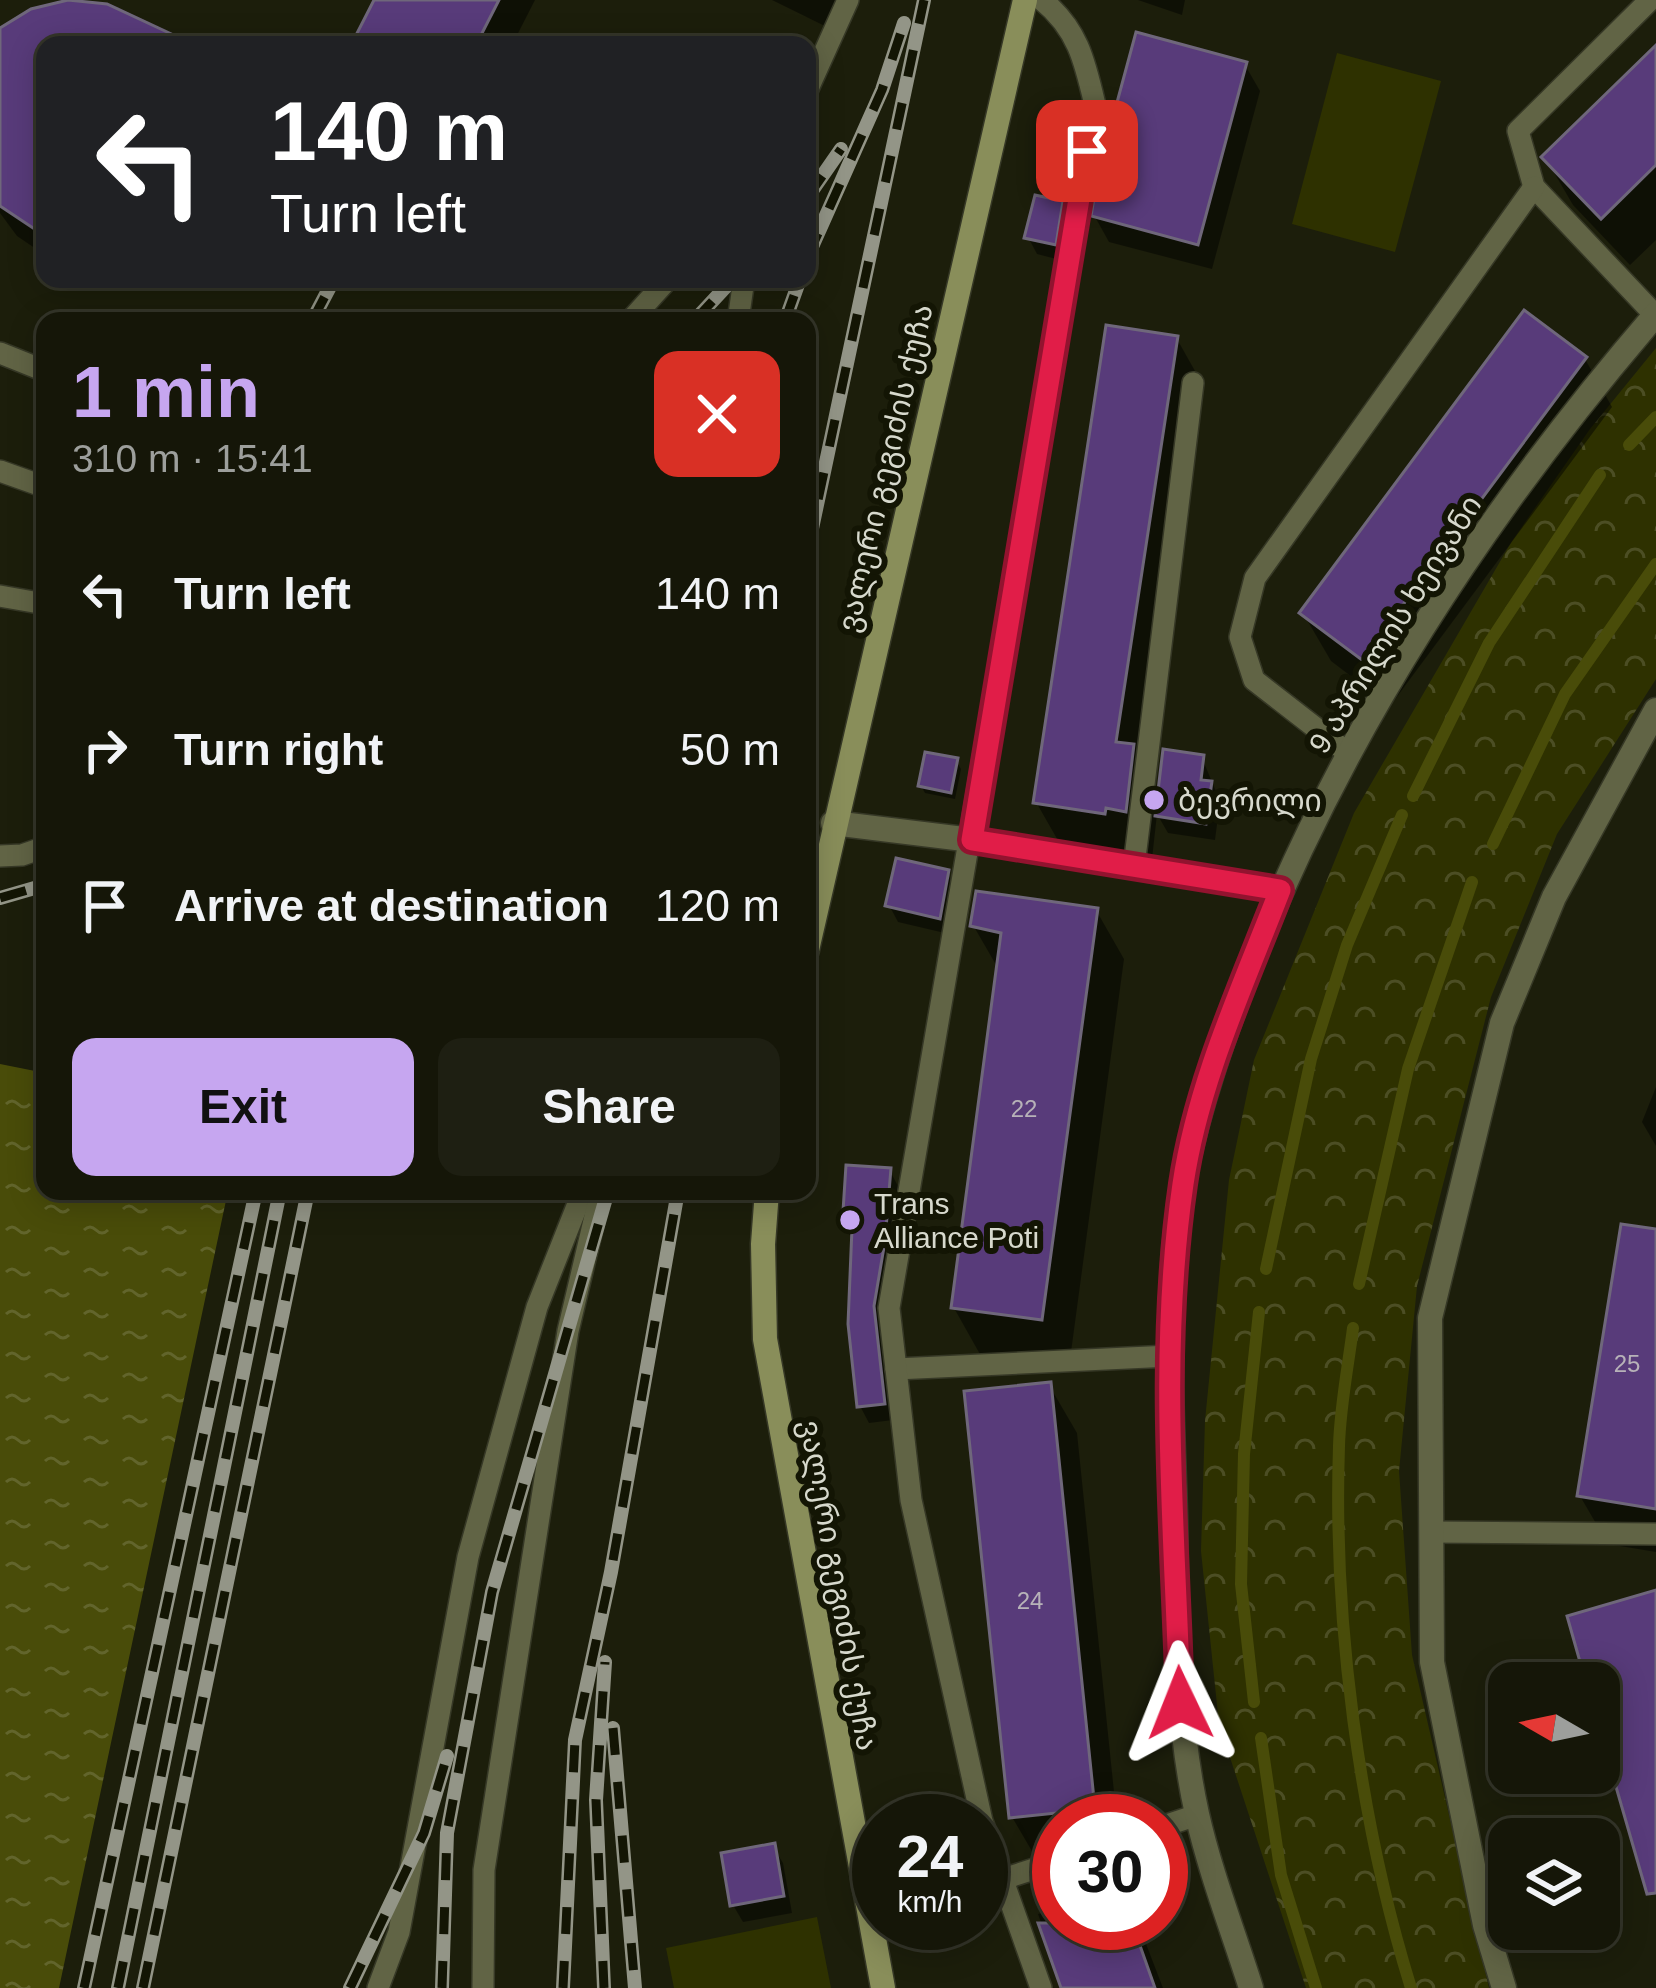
<!DOCTYPE html>
<html lang="en">
<head>
<meta charset="utf-8">
<style>
	body { margin:0; font-family:Helvetica,"Noto Sans Georgian",sans-serif; background:#1e1f12; color:#f1f3f6; height:100vh; display:flex; flex-direction:column; font-size:45px; white-space:nowrap }
	* { box-sizing:border-box; margin:0 }
	p { font-size:39px; color:#9d9f9c }
	.icon { flex:none; width:66px; height:66px; fill:none; stroke:currentColor; stroke-width:2; stroke-linecap:round; stroke-linejoin:round }
	.map { position:relative; flex:1; overflow:hidden }
	.details { position:absolute; left:36px; top:312px; width:780px; height:888px; display:flex; flex-direction:column; background:#151608; border-radius:24px; box-shadow:0 6px 30px #0003,0 0 0 3px #343529 }
	.details>* { flex:none }
	.hud { position:absolute; left:36px; top:36px; width:780px; height:252px; border-radius:24px; box-shadow:0 6px 30px #0003,0 0 0 3px #343529; background:#202124; color:#fff; overflow:hidden }
	.needle { width:78px; rotate:279deg }
	.controls { position:absolute; left:1488px; top:1662px; display:grid; gap:24px }
	.controls a { display:grid; place-items:center; width:132px; height:132px; border-radius:24px; background:#151608; box-shadow:0 6px 30px #0003,0 0 0 3px #343529; font-size:60px }
	.speed { position:absolute; left:852px; top:1794px; display:flex; gap:24px; font-size:60px; font-weight:700; text-align:center }
	.speed>* { display:grid; place-content:center; width:156px; height:156px; border-radius:50%; background:#151608; box-shadow:0 6px 30px #0003,0 0 0 3px #343529; line-height:1 }
	.speed small { font-size:30px; font-weight:400 }
	.speed .limit { border:18px solid #d22; background:#fff; color:#111 }
	.pin { position:absolute; display:grid; place-items:center; width:102px; height:102px; color:#fff; margin:-51px; border-radius:24px; box-shadow:0 6px 18px #0006 }
	.me { position:absolute; width:132px; margin:-66px; rotate:358deg; stroke-linejoin:round; filter:drop-shadow(0 0 9px #0008) }
	.turn { display:flex; align-items:center; gap:42px; height:252px; padding:0 36px; font-size:54px }
	.turn .icon { width:156px; height:156px; stroke-width:2.5 }
	.turn b { display:block; font-size:84px; line-height:102px }
	.round { display:grid; place-items:center; flex:none; width:126px; height:126px; border-radius:24px; background:#1e1f12 }
	.head { display:flex; align-items:center; justify-content:space-between; height:204px; padding:0 36px }
	h1 { font-size:72px; font-weight:600; line-height:90px; color:#c6a6f0 }
	.action { display:flex; gap:24px; margin-top:auto; padding:24px 36px }
	.action a { flex:1; height:138px; border-radius:24px; background:#c6a6f0; color:#111; font-size:48px; font-weight:600; line-height:138px; text-align:center }
	.action a+a { background:#1e1f12; color:#f1f3f6 }
	ul { padding:0; list-style:none }
	li { display:flex; align-items:center; gap:36px; height:156px; padding:0 36px }
	li div { flex:1 }
	li b { display:block; font-size:45px }
	li em { font-style:normal }
	.map>svg:first-child { display:block }
	.park { fill:url(#park-crowns) }
	.pitch { fill:#2e3100 }
	.water { fill:url(#water-ripples) }
	.shadow { fill:#0007 }
	.lines { fill:none; stroke-linecap:round; stroke-linejoin:round }
	.stream { stroke:#494c09; stroke-width:12 }
	.building { fill:#583b7a; stroke:#6f677b; stroke-width:3 }
	.lane-casing { stroke:#363826; stroke-width:24 }
	.street-casing { stroke:#363826; stroke-width:27 }
	.secondary-casing { stroke:#363826; stroke-width:27 }
	.lane { stroke:#616445; stroke-width:21 }
	.street { stroke:#616445; stroke-width:24 }
	.secondary { stroke:#898e5a; stroke-width:24 }
	.rail-casing { stroke:#939587; stroke-width:14 }
	.rail { stroke:#131504; stroke-width:9; stroke-dasharray:27; stroke-linecap:butt }
	.route-casing { stroke:#92132f; stroke-width:30 }
	.route { stroke:#e11d48; stroke-width:21 }
	.poi-dot { fill:#c6a6f0; stroke:#131504; stroke-width:4.5 }
	.labels { text-anchor:middle; dominant-baseline:central; stroke-width:12; stroke-linejoin:round; paint-order:stroke }
	.number-label { font-size:24px; fill:#b7b2b8 }
	.street-label { font-size:30px; fill:#d7d9cd; stroke:#131504 }
	.poi-label { font-size:30px; fill:#d7d9cd; stroke:#131504; text-anchor:start }
</style>
</head>
<body>
<div class="map">
<svg width="1656" height="1988" viewBox="0 0 1656 1988">
	<defs>
		<pattern id="park-crowns" width="20" height="18" patternUnits="userSpaceOnUse" patternTransform="scale(3)"><rect width="20" height="18" fill="#2e3100"/><path d="M2 6a3 3 0 1 1 6 0M12 15a3 3 0 1 1 6 0" fill="none" stroke="#4c4e24"/></pattern>
		<pattern id="water-ripples" width="26" height="14" patternUnits="userSpaceOnUse" patternTransform="scale(3)"><rect width="26" height="14" fill="#494c09"/><path d="M2 4q2-2 4 0t4 0M15 11q2-2 4 0t4 0" fill="none" stroke="#62652c"/></pattern>
	</defs>
	<rect width="100%" height="100%" fill="#1c1e0b"/>
	<path class="park" d="M1656 348V679L1557 834 1491 997 1417 1286 1399 1471 1412 1655 1489 1988H1306L1219 1724 1201 1551 1205 1421 1229 1180 1254 1060 1354 813 1512 541 1590 429Z"/>
	<g class="pitch">
		<path d="M1337 53 1441 81 1395 252 1292 224Z"/>
		<path d="M817 1917 831 1988H674L666 1948Z"/>
	</g>
	<path class="water" d="M0 1064 45 1073V1191H228L59 1988H0Z"/>
	<g class="shadow">
		<path d="M377 0H535L512 45H354Z"/>
		<path d="M772 0H841L829 28Z"/>
		<path d="M1138 0H1185L1182 15Z"/>
		<path d="M0 32 163 45H45V255L17 236 0 213Z"/>
		<path d="M1656 49V240L1630 265 1573 205 1545 157Z"/>
		<path d="M1245 65 1260 91 1212 269 1109 242 1094 215Z"/>
		<path d="M1061 204 1071 221 1064 261 1037 254 1028 237Z"/>
		<path d="M369 279H391L387 288Z"/>
		<path d="M1177 339 1204 387 1145 771 1161 797 1202 758 1220 801 1215 840 1168 833 1157 814 1152 859 1064 851 1036 802Z"/>
		<path d="M1585 359 1612 407 1390 706 1331 661 1303 613Z"/>
		<path d="M956 761 961 769 955 799 925 793 921 786Z"/>
		<path d="M947 873 957 890 949 934 898 922 889 905Z"/>
		<path d="M1096 910 1124 959 1069 1367 981 1356 954 1308 999 970 973 925Z"/>
		<path d="M1656 1087V1146L1642 1122Z"/>
		<path d="M890 1171 899 1188 893 1420 869 1423 860 1406 855 1244 845 1227Z"/>
		<path d="M1656 1232V1552L1608 1544 1580 1496Z"/>
		<path d="M1049 1385 1077 1433 1117 1821H1059V1863L1040 1865 1012 1817Z"/>
		<path d="M773 1847 783 1863 792 1913 743 1922 733 1905Z"/>
		<path d="M1059 1907V1923H1138L1163 1988H1064L1038 1914Z"/>
	</g>
	<g class="lines">
		<g class="stream">
			<path d="M1629 445 1656 417"/>
			<path d="M1413 796 1489 643 1600 475"/>
			<path d="M1493 844 1565 694 1656 564"/>
			<path d="M1266 1269 1311 1059 1347 945 1402 815"/>
			<path d="M1359 1284 1408 1069 1472 882"/>
			<path d="M1353 1328C1348 1367 1340 1407 1339 1446 1333 1621 1359 1820 1411 1988"/>
			<path d="M1254 1702 1241 1584 1244 1454 1259 1312"/>
			<path d="M1261 1738 1281 1875 1316 1988"/>
		</g>
	</g>
	<g class="building">
		<path d="M68 0 107 4 195 45H45V236L0 206V28L31 9Z"/>
		<path d="M374 0H499L476 45H351Z"/>
		<path d="M1136 32 1247 62 1198 245 1091 216 1099 169Z"/>
		<path d="M1656 45V165L1601 219 1541 157Z"/>
		<path d="M1035 195 1063 201 1056 245 1024 238Z"/>
		<path d="M1524 310 1587 357 1362 660 1299 613Z"/>
		<path d="M1106 325 1178 336 1116 742 1134 744 1126 812 1106 808 1105 814 1033 803Z"/>
		<path d="M1163 749 1204 755 1201 780 1212 781 1206 824 1155 816Z"/>
		<path d="M925 752 958 758 951 793 918 786Z"/>
		<path d="M896 858 949 870 940 919 885 906Z"/>
		<path d="M976 891 1098 908 1042 1320 951 1308 1001 933 970 926Z"/>
		<path d="M846 1165 891 1168 885 1241 874 1306 885 1404 857 1407 848 1324 852 1228 842 1227Z"/>
		<path d="M1621 1224 1656 1229V1509L1577 1496Z"/>
		<path d="M1051 1382 1095 1809 1009 1818 964 1391Z"/>
		<path d="M1656 1590V1893L1647 1894 1599 1728V1683H1586L1567 1616Z"/>
		<path d="M775 1843 784 1896 730 1906 721 1853Z"/>
		<path d="M1038 1923H1132L1155 1988H1061Z"/>
	</g>
	<g class="lines">
		<defs>
			<g id="lane">
				<path d="M1650 0 1518 131 1534 187 1655 315"/>
				<path d="M807 91 848 0"/>
				<path d="M630 321 668 279"/>
				<path d="M738 321 744 279"/>
				<path d="M0 353 45 371"/>
				<path d="M0 471 45 487"/>
				<path d="M0 596 45 604"/>
				<path d="M1348 753 1254 680 1240 637 1255 578 1534 187"/>
				<path d="M0 856 22 855 45 847"/>
				<path d="M1134 866 1193 383"/>
				<path d="M896 1369 1170 1356"/>
				<path d="M1431 1532 1656 1534"/>
				<path d="M1161 1827 1197 1815"/>
				<path d="M1003 1879 1059 1861"/>
				<path d="M378 1988 399 1932 468 1557 537 1307 583 1191"/>
				<path d="M483 1988 484 1870 568 1331 601 1191"/>
				<path d="M1041 1988 982 1821 911 1500 889 1308 1095 105C1085 62 1078 29 1042 0"/>
			</g>
			<g id="street">
				<path d="M833 823 972 840 1280 890"/>
				<path d="M1251 1988C1233 1931 1210 1872 1197 1814 1175 1715 1177 1614 1175 1514 1172 1403 1163 1287 1184 1178 1199 1105 1223 1038 1249 969 1343 729 1488 509 1656 314"/>
				<path d="M1504 1988 1485 1925 1432 1662 1430 1318 1502 1023 1554 897 1656 710"/>
			</g>
			<g id="secondary">
				<path d="M807 950 1025 0"/>
				<path d="M767 1191 763 1244 765 1339 883 1988"/>
			</g>
		</defs>
		<use href="#lane" class="lane-casing"/>
		<use href="#street" class="street-casing"/>
		<use href="#secondary" class="secondary-casing"/>
		<use href="#lane" class="lane"/>
		<use href="#street" class="street"/>
		<use href="#secondary" class="secondary"/>
		<defs>
			<g id="rail">
				<path d="M807 198 841 149"/>
				<path d="M807 258 882 90 904 23"/>
				<path d="M312 321 334 279"/>
				<path d="M694 321 733 279"/>
				<path d="M785 321 800 279"/>
				<path d="M807 552 924 0"/>
				<path d="M0 898 45 885"/>
				<path d="M613 1728 635 1988"/>
				<path d="M84 1988 256 1191"/>
				<path d="M118 1988 280 1191"/>
				<path d="M143 1988 308 1191"/>
				<path d="M350 1988 424 1833 447 1756"/>
				<path d="M442 1988 447 1833 492 1592 608 1191"/>
				<path d="M563 1988 575 1740 611 1572 678 1191"/>
				<path d="M604 1988 596 1800 605 1662"/>
			</g>
		</defs>
		<use href="#rail" class="rail-casing"/>
		<use href="#rail" class="rail"/>
	</g>
	<g class="lines">
		<defs>
			<path id="route" d="M1087 151 972 840 1280 890C1243 986 1198 1082 1183 1184 1158 1355 1175 1531 1180 1703"/>
		</defs>
		<use href="#route" class="route-casing"/>
		<use href="#route" class="route"/>
	</g>
	<g class="poi-dot">
		<circle cx="1154" cy="800" r="12"/>
		<circle cx="850" cy="1220" r="12"/>
	</g>
	<g class="labels">
		<g class="number-label">
			<text x="1024" y="1108">22</text>
			<text x="1627" y="1363">25</text>
			<text x="1030" y="1600">24</text>
		</g>
		<g class="street-label">
			<text transform="translate(885 468) rotate(-77)">ვალერი გეგიძის ქუჩა</text>
			<text transform="translate(1395 624) rotate(-58)">9 აპრილის ხეივანი</text>
			<text transform="translate(839 1585) rotate(80)">ვალერი გეგიძის ქუჩა</text>
		</g>
		<g class="poi-label">
			<text x="1178" y="800">ბევრილი</text>
			<text x="874" y="1203">Trans<tspan x="874" dy="34">Alliance Poti</tspan></text>
		</g>
	</g>
</svg>
<div class="controls">
<a><svg class="needle" viewBox="-14 -14 28 28"><path d="M0-13l5 13h-10z" fill="#e53935"/><path d="M0 13l5-13h-10z" fill="#9d9f9c"/></svg></a>
<a><svg class="icon" aria-label="layers" viewBox="0 0 24 24"><path d="M12 4l9 5-9 5-9-5zM3 14l9 5 9-5"/></svg></a>
</div>
<div class="speed"><div>24<small>km/h</small></div><div class="limit">30</div></div>
<div class="pin" style="left:1087px;top:151px;background:#d93025"><svg class="icon" aria-label="arrive" viewBox="0 0 24 24"><path d="M6 21V4h12l-3 4 3 4H6"/></svg></div>
<svg class="me" style="left:1180px;top:1703px" viewBox="-20 -20 40 40"><path d="M0-17L14 15 0 8-14 15z" fill="#e11d48" stroke="#fff" stroke-width="4"/></svg>
<div class="hud">
<div class="turn"><svg class="icon" aria-label="left" viewBox="0 0 24 24"><path d="M17 20v-9H6M10 6l-5 5 5 5"/></svg><div><b>140 m</b>Turn left</div></div>
</div>
<section class="details">
<div class="head"><div><h1>1 min</h1><p>310 m · 15:41</p></div><a class="round" style="background:#d93025;color:#fff"><svg class="icon" aria-label="close" viewBox="0 0 24 24"><path d="M6 6l12 12M18 6L6 18"/></svg></a></div>
<ul>
<li><svg class="icon" aria-label="left" viewBox="0 0 24 24"><path d="M17 20v-9H6M10 6l-5 5 5 5"/></svg><div><b>Turn left</b></div><em>140 m</em></li>
<li><svg class="icon" aria-label="right" viewBox="0 0 24 24"><path d="M7 20v-9h11M14 6l5 5-5 5"/></svg><div><b>Turn right</b></div><em>50 m</em></li>
<li><svg class="icon" aria-label="arrive" viewBox="0 0 24 24"><path d="M6 21V4h12l-3 4 3 4H6"/></svg><div><b>Arrive at destination</b></div><em>120 m</em></li>
</ul>
<div class="action"><a>Exit</a><a>Share</a></div>
</section>
</div>
</body>
</html>
